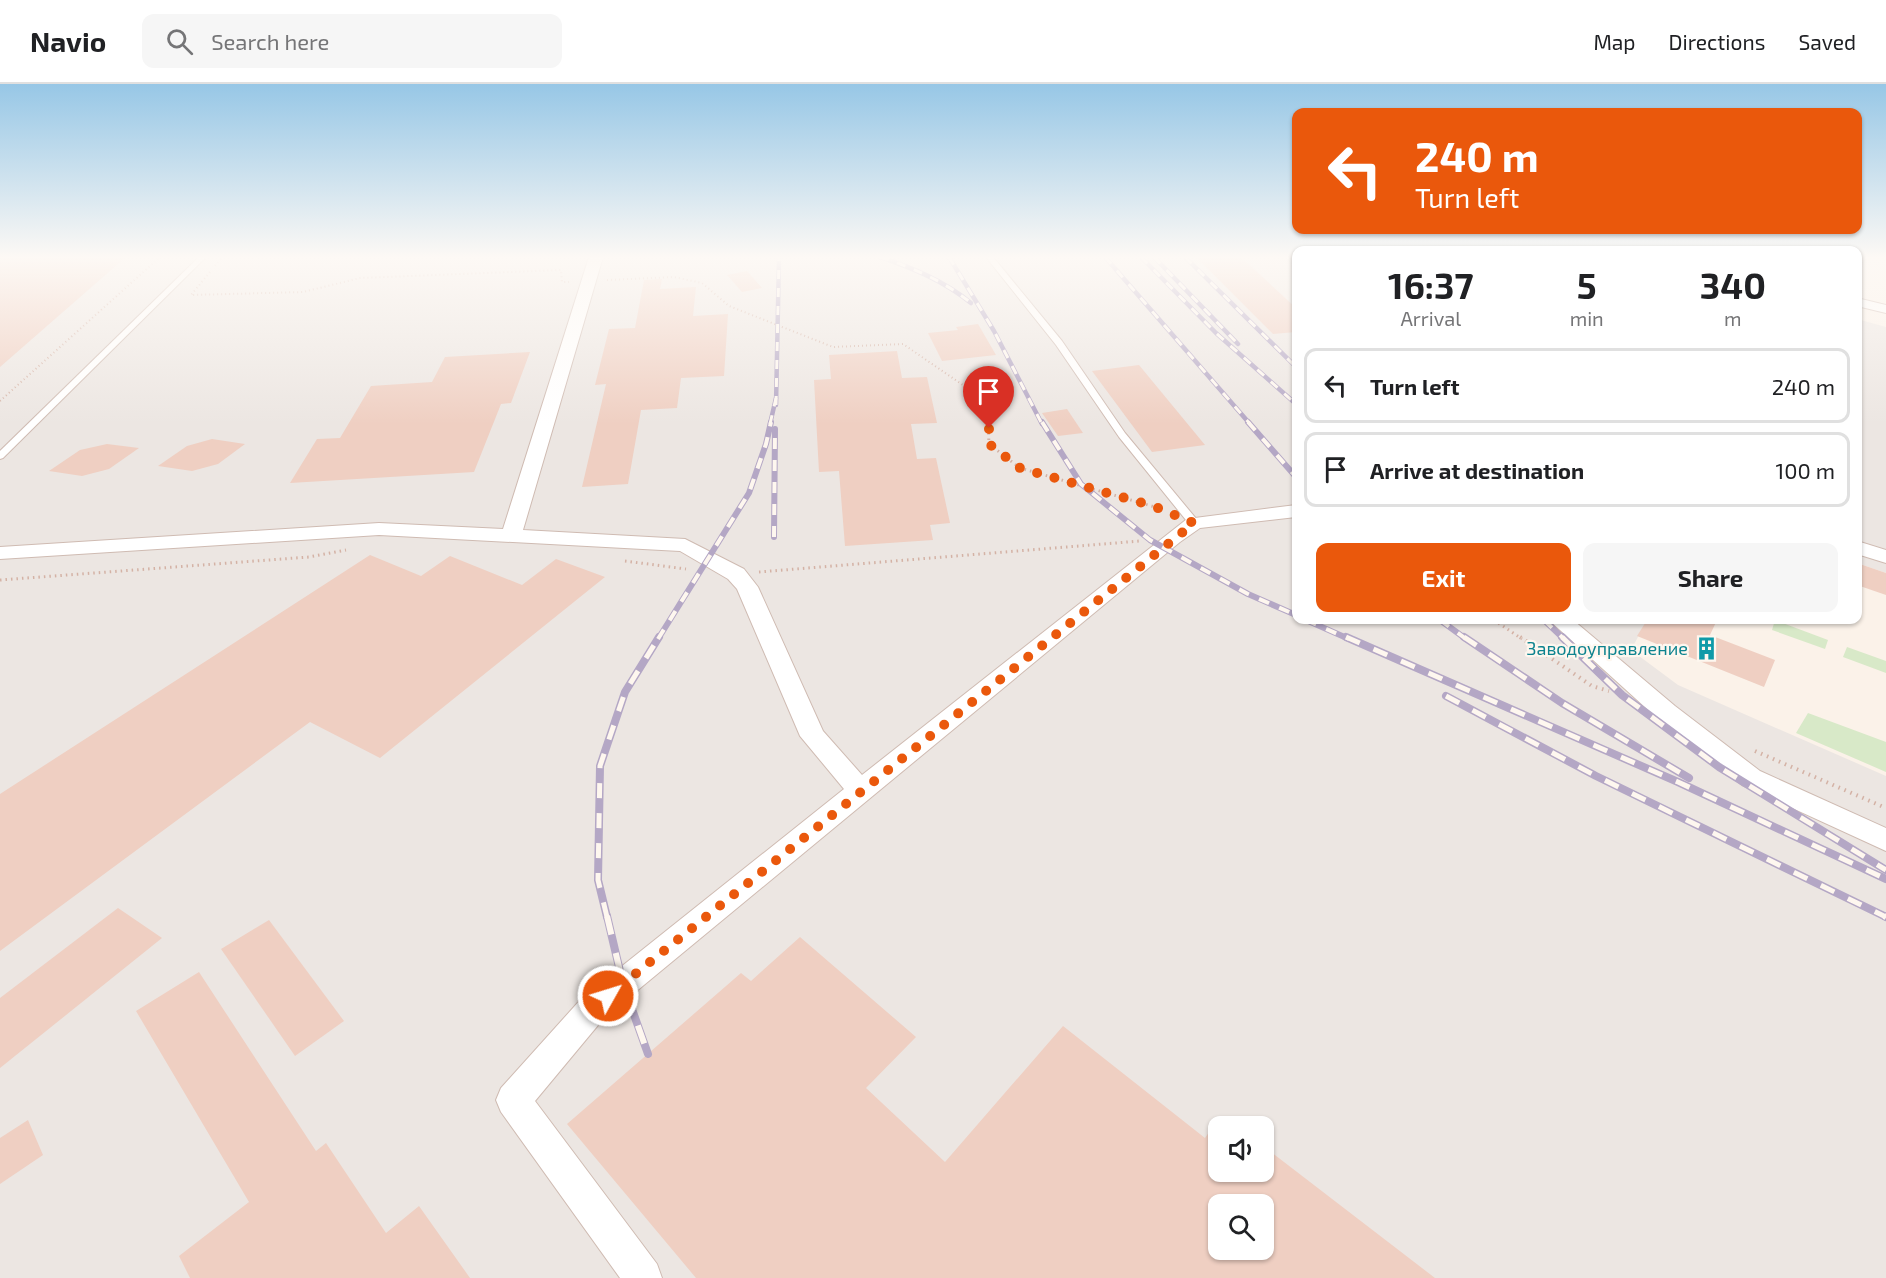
<!DOCTYPE html>
<html lang="en">
<head>
<meta charset="utf-8">
<style>
	body { margin:0; font-family:"Exo 2",sans-serif; background:#f6f6f6; color:#202124; height:100vh; display:flex; flex-direction:column; font-size:22px; white-space:nowrap }
	* { box-sizing:border-box; margin:0 }
	p { font-size:20px; color:#757577 }
	.icon { flex:none; width:33px; height:33px; fill:none; stroke:currentColor; stroke-width:2; stroke-linecap:round; stroke-linejoin:round }
	.map { position:relative; flex:1; overflow:hidden }
	.sheet { position:absolute; left:1292px; top:162px; width:570px; height:378px; display:flex; flex-direction:column; background:#fff; border-radius:12px; box-shadow:0 2px 4px #0004 }
	.sheet>* { flex:none }
	.banner { position:absolute; left:1292px; top:24px; width:570px; height:126px; border-radius:12px; box-shadow:0 2px 4px #0004; background:#ea580c; color:#fff; overflow:hidden }
	.buttons { position:absolute; left:1208px; top:1032px; display:grid; gap:12px }
	.buttons a { display:grid; place-items:center; width:66px; height:66px; border-radius:12px; background:#fff; box-shadow:0 2px 4px #0004; font-size:30px }
	.pin { position:absolute; display:grid; place-items:center; width:51px; height:51px; color:#fff; margin:-62px -26px; border-radius:50% 50% 50% 0; rotate:-45deg; box-shadow:0 0 6px #0007 }
	.pin .icon { rotate:45deg }
	.me { position:absolute; width:66px; margin:-33px; rotate:51deg; stroke-linejoin:round; filter:drop-shadow(0 0 4px #0008) }
	.turn { display:flex; align-items:center; gap:21px; height:126px; padding:0 24px; font-size:27px }
	.turn .icon { width:78px; height:78px; stroke-width:2.5 }
	.turn b { display:block; font-size:42px; line-height:51px }
	.eta { display:flex; justify-content:space-evenly; align-items:center; height:102px; text-align:center }
	.eta b { font-size:36px; font-weight:700; line-height:42px }
	.button { display:flex; gap:12px; margin-top:auto; padding:12px 24px }
	.button a { flex:1; height:69px; border-radius:12px; background:#ea580c; color:#fff; font-size:24px; font-weight:700; line-height:69px; text-align:center }
	.button a+a { background:#f6f6f6; color:#202124 }
	ul { padding:0; list-style:none }
	li { display:flex; align-items:center; gap:18px; height:75px; margin:0 12px 9px; padding:0 12px; border:3px solid #e0e0e0; border-radius:12px }
	li div { flex:1 }
	li b { display:block; font-size:22px }
	li em { font-style:normal }
	header { display:flex; align-items:center; gap:36px; box-sizing:border-box; height:84px; padding:0 30px; background:#fff; border-bottom:2px solid #e0e0e0 }
	header strong { font-size:28px }
	nav { display:flex; gap:33px; margin-inline-start:auto; font-size:21px }
	.search { width:420px; height:54px; background:#f6f6f6; display:flex; align-items:center; gap:15px; box-sizing:border-box; padding:0 21px; border-radius:12px; color:#757577; font-size:22px }
	.map>svg:first-child { display:block }
	.industrial { fill:#ece6e2; fill-rule:evenodd }
	.green { fill:#d8e9c8 }
	.building { fill:#efcfc2; fill-rule:evenodd }
	.lines { fill:none; stroke-linecap:round; stroke-linejoin:round }
	.lane-casing { stroke:#cfbbb2; stroke-width:2 }
	.street-casing { stroke:#cfbbb2; stroke-width:2 }
	.path-far2 { stroke:#d4b2a5; stroke-width:2; stroke-dasharray:1 3; stroke-linecap:butt }
	.path-far1 { stroke:#d4b2a5; stroke-width:3; stroke-dasharray:1.5 4; stroke-linecap:butt }
	.path { stroke:#d4b2a5; stroke-width:4; stroke-dasharray:1.5 5; stroke-linecap:butt }
	.lane { fill:#fff; fill-rule:evenodd }
	.street { fill:#fff; fill-rule:evenodd }
	.rail-far3-casing { stroke:#b4a7c5; stroke-width:4.5 }
	.rail-far2-casing { stroke:#b4a7c5; stroke-width:6 }
	.rail-far1-casing { stroke:#b4a7c5; stroke-width:8 }
	.rail-casing { stroke:#b4a7c5; stroke-width:8 }
	.rail-far3 { stroke:#fef7ef; stroke-width:3; stroke-dasharray:9; stroke-linecap:butt }
	.rail-far2 { stroke:#fef7ef; stroke-width:4; stroke-dasharray:11; stroke-linecap:butt }
	.rail-far1 { stroke:#fef7ef; stroke-width:5; stroke-dasharray:15; stroke-linecap:butt }
	.rail { stroke:#fef7ef; stroke-width:6; stroke-dasharray:19; stroke-linecap:butt }
	.route { stroke:#ea580c; stroke-width:10; stroke-dasharray:0 18 }
	.labels { text-anchor:middle; dominant-baseline:central; stroke-width:4.5; stroke-linejoin:round; paint-order:stroke }
	.culture-label { font-size:18px; fill:#0d838f; stroke:#fef7ef; text-anchor:end }
</style>
</head>
<body>
<header>
<strong>Navio</strong>
<div class="search"><svg class="icon" aria-label="search" viewBox="0 0 24 24"><circle cx="10" cy="10" r="6"/><path d="M15 15l6 6"/></svg>Search here</div>
<nav><a>Map</a><a>Directions</a><a>Saved</a></nav>
</header>
<div class="map">
<svg width="1886" height="1194" viewBox="0 0 1886 1194">
	<rect width="100%" height="100%" fill="#fbf2e9"/>
	<g class="industrial">
		<path d="M0 173H1296V536H1647L1631 566 1678 601 1886 692V1194H0ZM1218 1042H1263V1088H1218ZM1218 1120H1263V1166H1218Z"/>
		<path d="M1857 235 1886 243V489L1857 479Z"/>
	</g>
	<g class="green">
		<path d="M1775 536 1828 556 1825 565 1772 546Z"/>
		<path d="M1847 563 1886 577V589L1843 573Z"/>
		<path d="M1808 629 1886 658V688L1796 649Z"/>
	</g>
	<g class="building">
		<path d="M0 173H126L0 283Z"/>
		<path d="M1196 173H1241L1296 224V248L1273 250Z"/>
		<path d="M747 187 762 204 742 208 727 191Z"/>
		<path d="M662 195 660 205 696 203 693 232 728 230 724 292 681 294 677 324 641 326 628 400 582 403 606 300 595 301 609 245 635 244 644 196Z"/>
		<path d="M978 240 996 271 942 277 928 249 958 246 956 243Z"/>
		<path d="M897 267 902 294 927 293 937 339 911 340 917 375 936 374 950 439 930 441 933 456 845 462 839 387 819 388 814 296 831 295 829 271Z"/>
		<path d="M530 268 511 319 501 320 474 388 290 399 317 355 340 354 371 302 432 298 445 273Z"/>
		<path d="M1139 281 1205 361 1152 368 1092 287Z"/>
		<path d="M1067 325 1083 349 1058 352 1042 329Z"/>
		<path d="M212 355 245 360 218 380 192 387 158 382 187 362Z"/>
		<path d="M107 360 139 364 109 385 82 392 49 387 80 366Z"/>
		<path d="M370 471 421 492 450 472 522 501 556 475 605 493 380 674 310 638 0 867V710Z"/>
		<path d="M1857 479 1886 489V511L1857 501Z"/>
		<path d="M1647 536H1717L1710 551 1775 576 1764 603 1637 552Z"/>
		<path d="M118 824 162 854 0 984V914Z"/>
		<path d="M269 836 344 937 295 972 221 865Z"/>
		<path d="M800 853 916 953 866 1004 945 1078 1063 942 1205 1054 1218 1035V1088H1263V1062L1435 1194H696L567 1040 741 889 751 897ZM1218 1120H1263V1166H1218Z"/>
		<path d="M199 888 316 1067 326 1059 386 1149 419 1122 470 1194H190L179 1172 249 1118 136 927Z"/>
		<path d="M28 1036 43 1071 0 1100V1054Z"/>
	</g>
	<g class="lines">
		<defs>
			<g id="lane">
				<path d="M199 173H206L3 374 0 375V367Z"/>
				<path d="M986 173H993L1062 257 1125 349 1198 437V441H1190L1119 353 1056 261Z"/>
			</g>
			<g id="street">
				<path d="M589 173H603L523 446 685 455 744 485 758 503 823 647 862 691 1187 435 1296 421V433L1200 444 1180 458 604 934 535 1017 657 1180 662 1194H620L501 1028 496 1016 501 1004 582 914 844 705 800 652 737 505 728 495 680 467 379 451 0 475V463L379 439 503 445Z"/>
				<path d="M1857 214 1886 221V229L1857 222Z"/>
				<path d="M1857 457 1886 466V479L1857 470Z"/>
				<path d="M1549 536H1573L1675 622 1760 687 1886 744V767L1742 701 1657 634Z"/>
			</g>
		</defs>
		<use href="#lane" class="lane-casing"/>
		<use href="#street" class="street-casing"/>
		<g class="path-far2">
			<path d="M215 182 222 173"/>
			<path d="M210 188 191 211 303 208 360 194 561 186 562 198H569"/>
			<path d="M607 196 674 193 702 199 729 222 833 263 903 260 976 310 988 328V340"/>
			<path d="M0 317 160 173"/>
		</g>
		<g class="path-far1">
			<path d="M988 338 989 360 1020 384 1162 425"/>
			<path d="M625 477 686 485"/>
			<path d="M759 488 1140 457"/>
			<path d="M0 496 309 473 346 466"/>
			<path d="M1494 536 1522 555"/>
		</g>
		<g class="path">
			<path d="M1520 553 1592 602 1609 607"/>
			<path d="M1755 667 1886 724"/>
		</g>
		<use href="#lane" class="lane"/>
		<use href="#street" class="street"/>
		<defs>
			<g id="rail-far3">
				<path d="M880 173C913 184 944 197 971 219"/>
				<path d="M949 173 994 247 1042 340"/>
				<path d="M1105 173 1250 340"/>
				<path d="M1141 173 1216 249 1296 320"/>
				<path d="M1154 173 1238 260"/>
				<path d="M1185 173 1296 283"/>
				<path d="M776 321 779 173"/>
				<path d="M770 340 776 314"/>
			</g>
			<g id="rail-far2">
				<path d="M1042 338 1081 400 1150 456 1248 510 1296 531"/>
				<path d="M1248 338 1296 393"/>
				<path d="M774 453 775 345"/>
				<path d="M1306 536 1349 555"/>
				<path d="M1440 536 1466 555"/>
				<path d="M1544 536 1564 555"/>
				<path d="M658 555 749 409 766 360 771 338"/>
			</g>
			<g id="rail-far1">
				<path d="M1346 553 1678 698 1886 795"/>
				<path d="M1464 553 1562 619 1689 694"/>
				<path d="M1562 553 1622 611 1719 683 1886 786"/>
				<path d="M1446 612 1596 692 1886 833"/>
				<path d="M607 833 598 796 600 682 625 608 659 553"/>
			</g>
			<g id="rail">
				<path d="M607 832 623 900 648 970"/>
				<path d="M1884 832 1886 833"/>
			</g>
		</defs>
		<use href="#rail-far3" class="rail-far3-casing"/>
		<use href="#rail-far2" class="rail-far2-casing"/>
		<use href="#rail-far1" class="rail-far1-casing"/>
		<use href="#rail" class="rail-casing"/>
		<use href="#rail-far3" class="rail-far3"/>
		<use href="#rail-far2" class="rail-far2"/>
		<use href="#rail-far1" class="rail-far1"/>
		<use href="#rail" class="rail"/>
	</g>
	<linearGradient id="sky" x2="0" y2="1"><stop stop-color="#97c7e6"/><stop offset="0.51" stop-color="#fdf9f5"/><stop offset="1" stop-color="#fdf9f5" stop-opacity="0"/></linearGradient>
	<rect width="1886" height="340" fill="url(#sky)"/>
	<g class="lines">
		<path class="route" d="M608 912 1194 439 1153 422 1020 384 989 360V344"/>
	</g>
	<defs>
		<symbol id="building-bare" viewBox="-9 -9 18 18"><path d="M-4-6H4V6H1V3H-1V6H-4ZM-2.5-4.3h1.7v1.8h-1.7ZM.8-4.3h1.7v1.8H.8ZM-2.5-1h1.7V.8h-1.7ZM.8-1h1.7V.8H.8Z" fill="#0f9aa8" stroke="#fef7ef" stroke-width="2.5" paint-order="stroke"/></symbol>
	</defs>
	<g fill-rule="evenodd">
		<use href="#building-bare" x="1690" y="548" width="33" height="33"/>
	</g>
	<g class="labels">
		<g class="culture-label">
			<text x="1688" y="564">Заводоуправление</text>
		</g>
	</g>
</svg>
<div class="buttons">
<a><svg class="icon" aria-label="sound" viewBox="0 0 24 24"><path d="M4 9h4l5-4v14l-5-4H4zM17 9q2 3 0 6"/></svg></a>
<a><svg class="icon" aria-label="search" viewBox="0 0 24 24"><circle cx="10" cy="10" r="6"/><path d="M15 15l6 6"/></svg></a>
</div>
<div class="pin" style="left:989px;top:344px;background:#d93025"><svg class="icon" aria-label="arrive" viewBox="0 0 24 24"><path d="M6 21V4h12l-3 4 3 4H6"/></svg></div>
<svg class="me" style="left:608px;top:912px" viewBox="-20 -20 40 40"><circle r="17" fill="#ea580c" stroke="#fff" stroke-width="3"/><path d="M0-11L8 9 0 5-8 9z" fill="#fff"/></svg>
<div class="banner">
<div class="turn"><svg class="icon" aria-label="left" viewBox="0 0 24 24"><path d="M17 20v-9H6M10 6l-5 5 5 5"/></svg><div><b>240 m</b>Turn left</div></div>
</div>
<section class="sheet">
<div class="eta">
<div><b>16:37</b><p>Arrival</p></div>
<div><b>5</b><p>min</p></div>
<div><b>340</b><p>m</p></div>
</div>
<ul>
<li><svg class="icon" aria-label="left" viewBox="0 0 24 24"><path d="M17 20v-9H6M10 6l-5 5 5 5"/></svg><div><b>Turn left</b></div><em>240 m</em></li>
<li><svg class="icon" aria-label="arrive" viewBox="0 0 24 24"><path d="M6 21V4h12l-3 4 3 4H6"/></svg><div><b>Arrive at destination</b></div><em>100 m</em></li>
</ul>
<div class="button"><a>Exit</a><a>Share</a></div>
</section>
</div>
</body>
</html>
